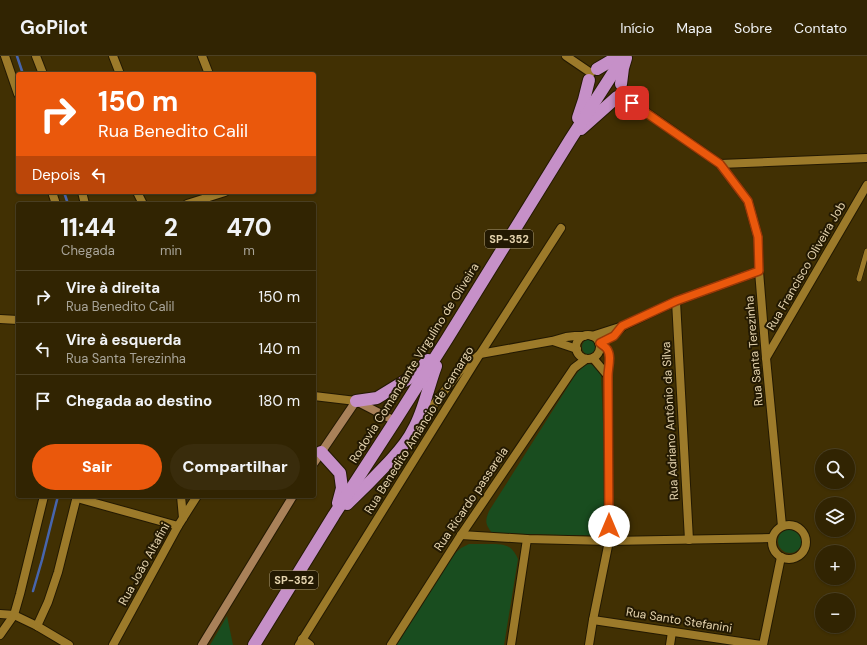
<!DOCTYPE html>
<html lang="pt">
<head>
<meta charset="utf-8">
<style>
	body { margin:0; font-family:"DM Sans",sans-serif; background:#392c0c; color:#f1f3f6; height:100vh; display:flex; flex-direction:column; font-size:15px; white-space:nowrap }
	* { box-sizing:border-box; margin:0 }
	p { font-size:13px; color:#a8a499 }
	.icon { flex:none; width:22px; height:22px; fill:none; stroke:currentColor; stroke-width:2; stroke-linecap:round; stroke-linejoin:round }
	.map { position:relative; flex:1; overflow:hidden }
	.details { position:absolute; left:16px; top:146px; width:300px; height:296px; display:flex; flex-direction:column; background:#312402; border-radius:4px; box-shadow:0 1px 3px #0004,0 0 0 1px #4c4124 }
	.details>* { flex:none }
	.top-card { position:absolute; left:16px; top:16px; width:300px; height:122px; border-radius:4px; box-shadow:0 1px 3px #0004,0 0 0 1px #4c4124; background:#ea580c; color:#fff; overflow:hidden }
	.fabs { position:absolute; left:815px; top:393px; display:grid; gap:8px }
	.fabs a { display:grid; place-items:center; width:40px; height:40px; border-radius:50%; background:#312402; box-shadow:0 1px 3px #0004,0 0 0 1px #4c4124; font-size:20px }
	.pin { position:absolute; display:grid; place-items:center; width:34px; height:34px; color:#fff; margin:-17px; border-radius:8px; box-shadow:0 2px 6px #0006 }
	.me { position:absolute; width:44px; margin:-22px; rotate:0deg; stroke-linejoin:round; filter:drop-shadow(0 0 3px #0008) }
	.turn { display:flex; align-items:center; gap:14px; height:84px; padding:0 16px; font-size:18px }
	.turn .icon { width:52px; height:52px; stroke-width:2.5 }
	.turn b { display:block; font-size:28px; line-height:34px }
	.then { display:flex; align-items:center; height:38px; padding:0 16px; background:#0003; gap:8px; font-size:15px }
	.eta { display:flex; justify-content:space-evenly; align-items:center; height:68px; text-align:center }
	.eta b { font-size:24px; font-weight:800; line-height:28px }
	.cta { display:flex; gap:8px; margin-top:auto; padding:8px 16px }
	.cta a { flex:1; height:46px; border-radius:24px; background:#ea580c; color:#fff; font-size:16px; font-weight:800; line-height:46px; text-align:center }
	.cta a+a { background:#392c0c; color:#f1f3f6 }
	ul { padding:0; list-style:none }
	li { display:flex; align-items:center; gap:12px; height:52px; padding:0 16px; border-top:1px solid #4c4124 }
	li div { flex:1 }
	li b { display:block; font-size:15px }
	li em { font-style:normal }
	header { display:flex; align-items:center; gap:24px; box-sizing:border-box; height:56px; padding:0 20px; background:#312402; border-bottom:1px solid #4c4124 }
	header strong { font-size:19px }
	nav { display:flex; gap:22px; margin-inline-start:auto; font-size:14px }
	.map>svg:first-child { display:block }
	.green { fill:#194d1f }
	.lines { fill:none; stroke-linecap:round; stroke-linejoin:round }
	.stream { stroke:#4765ad; stroke-width:2.5 }
	.lane-casing { stroke:#231902; stroke-width:6 }
	.street-casing { stroke:#231902; stroke-width:10 }
	.secondary-casing { stroke:#231902; stroke-width:10 }
	.highway-casing { stroke:#231902; stroke-width:14 }
	.lane { stroke:#9c7a2a; stroke-width:5 }
	.street { stroke:#9c7a2a; stroke-width:8 }
	.secondary { stroke:#a98159; stroke-width:8 }
	.highway { stroke:#c690c8; stroke-width:12 }
	.route-casing { stroke:#983908; stroke-width:10 }
	.route { stroke:#ea580c; stroke-width:7 }
	.labels { text-anchor:middle; dominant-baseline:central; stroke-width:4; stroke-linejoin:round; paint-order:stroke }
	.shield { fill:#231902; stroke:#aa9b7a; stroke-width:1 }
	.shield-label { font-size:11px; font-weight:bold; fill:#e4d3ae }
	.street-label { font-size:12px; fill:#e4d3ae; stroke:#231902 }
</style>
</head>
<body>
<header>
<strong>GoPilot</strong>
<nav><a>Início</a><a>Mapa</a><a>Sobre</a><a>Contato</a></nav>
</header>
<div class="map">
<svg width="867" height="589" viewBox="0 0 867 589">
	<rect width="100%" height="100%" fill="#413003"/>
	<g class="green">
		<circle cx="590" cy="291" r="8"/>
		<path d="M590 308 597 311 601 320 607 462 605 473 595 480 492 477C485 468 485 465 489 455L574 321C579 315 582 309 590 308Z"/>
		<circle cx="790" cy="485" r="12"/>
		<path d="M469 488C475 488 482 488 489 488 504 488 511 488 518 503L504 589H395L455 497 461 492Z"/>
		<path d="M227 560 233 589H210Z"/>
	</g>
	<g class="lines">
		<g class="stream">
			<path d="M17 0 23 18"/>
			<path d="M64 136 68 148"/>
			<path d="M33 535 42 504 58 440"/>
		</g>
		<defs>
			<path id="lane" d="M859 223 867 195"/>
			<g id="street">
				<path d="M5 0 18 38"/>
				<path d="M36 0 43 18"/>
				<path d="M113 0 120 18"/>
				<path d="M202 0 209 18"/>
				<path d="M566 0 591 17"/>
				<path d="M620 38 720 108 748 145 758 181 759 215 766 302 782 470"/>
				<path d="M720 108 867 102"/>
				<path d="M52 136 56 148"/>
				<path d="M82 136 85 148"/>
				<path d="M137 136 143 148"/>
				<path d="M187 148 225 136"/>
				<path d="M676 245 689 484"/>
				<path d="M0 263 18 264"/>
				<circle cx="588" cy="291" r="12"/>
				<path d="M592 280 623 270 676 245 759 215"/>
				<path d="M553 285 577 293"/>
				<path d="M599 287C610 283 614 279 622 271"/>
				<path d="M593 302 608 320"/>
				<path d="M766 302 867 129"/>
				<path d="M314 340 356 345"/>
				<path d="M421 365 460 315 480 298 552 285 566 281 575 280H584"/>
				<path d="M181 440 183 462"/>
				<path d="M77 442 178 470"/>
				<circle cx="789" cy="486" r="17"/>
				<path d="M461 479 527 483 609 485 772 482"/>
				<path d="M0 558 14 559 37 570 69 589"/>
				<path d="M593 564 761 589"/>
				<path d="M37 570 48 546 58 516 77 440"/>
				<path d="M0 579 14 559 20 538 44 440"/>
				<path d="M302 583 310 589"/>
				<path d="M113 589 178 470 197 440"/>
				<path d="M299 589 480 298 561 172"/>
				<path d="M391 589 461 479 574 312 586 303"/>
				<path d="M511 589 527 483"/>
				<path d="M589 589 593 564 609 485 608 320C608 312 611 300 607 293 606 291 603 289 600 287"/>
				<path d="M670 589 672 576"/>
				<path d="M763 589 781 501"/>
			</g>
			<g id="secondary">
				<path d="M314 407 356 345 395 365"/>
				<path d="M202 589 293 440"/>
			</g>
			<g id="highway">
				<path d="M597 13 619 0"/>
				<path d="M621 28 623 12 626 2"/>
				<path d="M578 62 584 44 589 24"/>
				<path d="M581 73 617 41"/>
				<path d="M356 345 377 342 408 323 421 312 428 304"/>
				<path d="M321 396 340 417 342 432 338 447"/>
				<path d="M347 448C362 434 375 421 389 406 398 396 407 387 413 374 424 355 428 331 436 310"/>
				<path d="M254 589 334 459 395 365 447 283 570 84 624 0"/>
			</g>
		</defs>
		<use href="#lane" class="lane-casing"/>
		<use href="#street" class="street-casing"/>
		<use href="#secondary" class="secondary-casing"/>
		<use href="#highway" class="highway-casing"/>
		<use href="#lane" class="lane"/>
		<use href="#street" class="street"/>
		<use href="#secondary" class="secondary"/>
		<use href="#highway" class="highway"/>
	</g>
	<g class="lines">
		<defs>
			<path id="route" d="M609 470 608 320C608 312 612 300 607 293 605 290 602 289 600 287L614 280 622 270 676 245 759 215 758 181 748 145 720 108 632 47"/>
		</defs>
		<use href="#route" class="route-casing"/>
		<use href="#route" class="route"/>
	</g>
	<g class="labels">
		<g class="shield">
			<rect x="485" y="174" width="48" height="18" rx="3"/>
			<rect x="270" y="515" width="48" height="18" rx="3"/>
		</g>
		<g class="shield-label">
			<text x="509" y="183">SP-352</text>
			<text x="294" y="524">SP-352</text>
		</g>
		<g class="street-label">
			<text transform="translate(806 210) rotate(-60)">Rua Francisco Oliveira Job</text>
			<text transform="translate(754 295) rotate(-95)">Rua Santa Terezinha</text>
			<text transform="translate(414 307) rotate(-58)">Rodovia Comandante Virgulino de Oliveira</text>
			<text transform="translate(670 365) rotate(-93)">Rua Adriano Antônio da Silva</text>
			<text transform="translate(419 374) rotate(-58)">Rua Benedito Amâncio de camargo</text>
			<text transform="translate(471 443) rotate(-56)">Rua Ricardo passarela</text>
			<text transform="translate(144 508) rotate(-61)">Rua João Altafini</text>
			<text transform="translate(679 564) rotate(9)">Rua Santo Stefanini</text>
		</g>
	</g>
</svg>
<div class="fabs">
<a><svg class="icon" aria-label="search" viewBox="0 0 24 24"><circle cx="10" cy="10" r="6"/><path d="M15 15l6 6"/></svg></a>
<a><svg class="icon" aria-label="layers" viewBox="0 0 24 24"><path d="M12 4l9 5-9 5-9-5zM3 14l9 5 9-5"/></svg></a>
<a>+</a>
<a>−</a>
</div>
<div class="pin" style="left:632px;top:47px;background:#d93025"><svg class="icon" aria-label="arrive" viewBox="0 0 24 24"><path d="M6 21V4h12l-3 4 3 4H6"/></svg></div>
<svg class="me" style="left:609px;top:470px" viewBox="-20 -20 40 40"><circle r="19" fill="#fff"/><path d="M0-13L10 11 0 6-10 11z" fill="#ea580c"/></svg>
<div class="top-card">
<div class="turn"><svg class="icon" aria-label="right" viewBox="0 0 24 24"><path d="M7 20v-9h11M14 6l5 5-5 5"/></svg><div><b>150 m</b>Rua Benedito Calil</div></div>
<div class="then">Depois<svg class="icon" aria-label="left" viewBox="0 0 24 24"><path d="M17 20v-9H6M10 6l-5 5 5 5"/></svg></div>
</div>
<section class="details">
<div class="eta">
<div><b>11:44</b><p>Chegada</p></div>
<div><b>2</b><p>min</p></div>
<div><b>470</b><p>m</p></div>
</div>
<ul>
<li><svg class="icon" aria-label="right" viewBox="0 0 24 24"><path d="M7 20v-9h11M14 6l5 5-5 5"/></svg><div><b>Vire à direita</b><p>Rua Benedito Calil</p></div><em>150 m</em></li>
<li><svg class="icon" aria-label="left" viewBox="0 0 24 24"><path d="M17 20v-9H6M10 6l-5 5 5 5"/></svg><div><b>Vire à esquerda</b><p>Rua Santa Terezinha</p></div><em>140 m</em></li>
<li><svg class="icon" aria-label="arrive" viewBox="0 0 24 24"><path d="M6 21V4h12l-3 4 3 4H6"/></svg><div><b>Chegada ao destino</b></div><em>180 m</em></li>
</ul>
<div class="cta"><a>Sair</a><a>Compartilhar</a></div>
</section>
</div>
</body>
</html>
